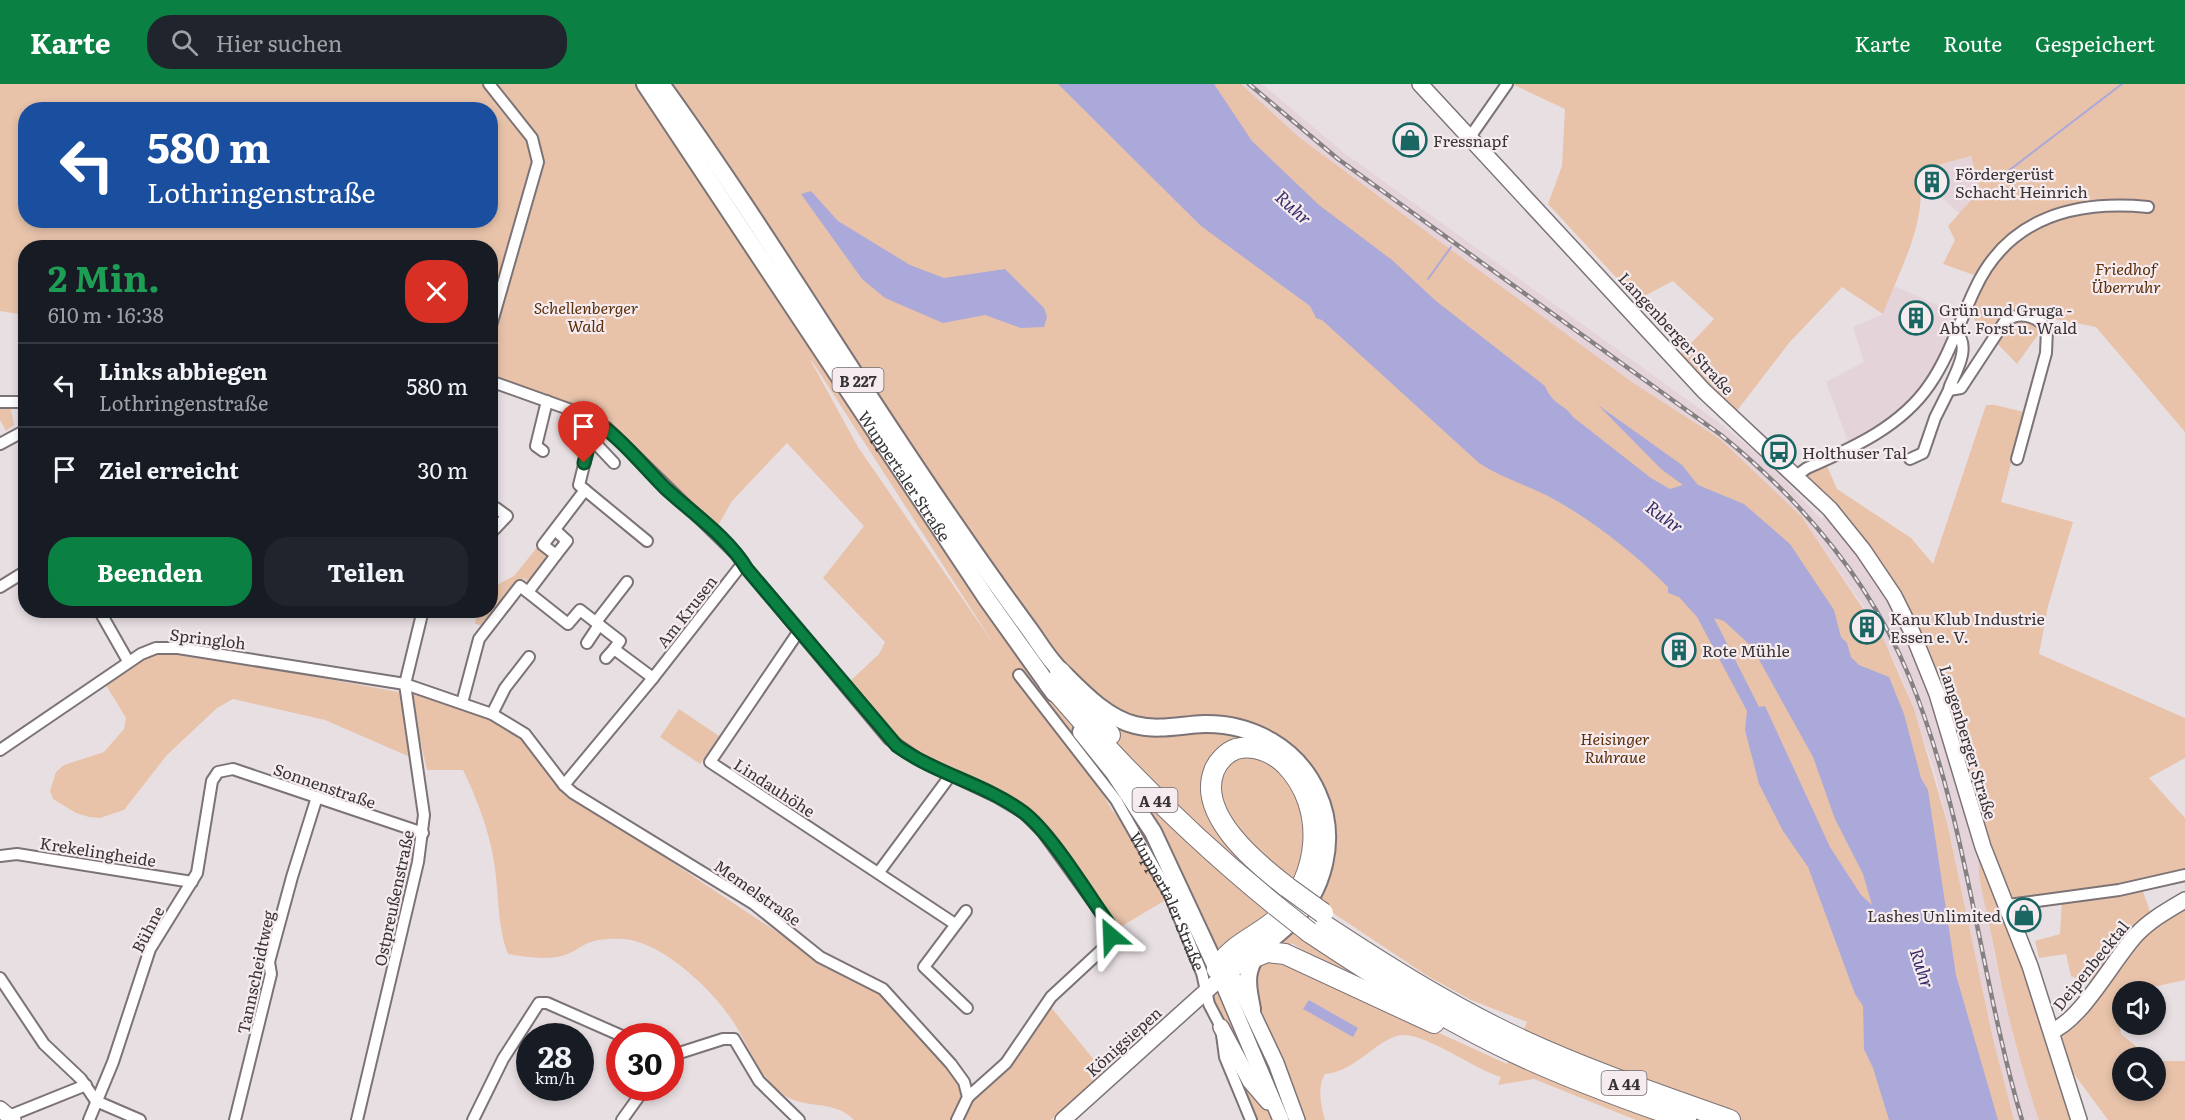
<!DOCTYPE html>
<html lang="de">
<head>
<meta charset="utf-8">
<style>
	body { margin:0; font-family:Literata,serif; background:#20242c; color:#f1f3f6; height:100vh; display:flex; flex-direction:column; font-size:22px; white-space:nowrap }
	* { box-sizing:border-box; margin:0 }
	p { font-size:20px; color:#9ea1a6 }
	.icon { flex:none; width:33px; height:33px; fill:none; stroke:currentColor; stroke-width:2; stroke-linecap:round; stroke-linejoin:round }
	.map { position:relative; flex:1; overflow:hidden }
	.sheet { position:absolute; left:18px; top:156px; width:480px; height:378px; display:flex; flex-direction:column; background:#171b24; border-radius:24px; box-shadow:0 3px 9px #0003 }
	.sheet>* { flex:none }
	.top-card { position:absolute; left:18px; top:18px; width:480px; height:126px; border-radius:24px; box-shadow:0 3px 9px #0003; background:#1a4fa0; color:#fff; overflow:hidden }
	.tools { position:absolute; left:2112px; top:897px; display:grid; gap:12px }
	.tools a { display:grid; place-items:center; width:54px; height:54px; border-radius:50%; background:#171b24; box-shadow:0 3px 9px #0003; font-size:30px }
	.speed { position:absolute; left:516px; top:939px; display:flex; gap:12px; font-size:30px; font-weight:700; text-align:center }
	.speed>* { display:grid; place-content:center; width:78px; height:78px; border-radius:50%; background:#171b24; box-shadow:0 3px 9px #0003; line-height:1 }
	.speed small { font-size:15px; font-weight:400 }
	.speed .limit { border:9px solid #d22; background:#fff; color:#111 }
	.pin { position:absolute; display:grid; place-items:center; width:51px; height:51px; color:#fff; margin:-62px -26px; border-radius:50% 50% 50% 0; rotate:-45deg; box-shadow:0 0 6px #0007 }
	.pin .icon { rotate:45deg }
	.me { position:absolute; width:66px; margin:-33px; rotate:334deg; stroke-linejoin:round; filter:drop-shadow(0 0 4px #0008) }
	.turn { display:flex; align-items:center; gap:21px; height:126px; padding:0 30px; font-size:27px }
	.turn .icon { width:78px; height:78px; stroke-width:2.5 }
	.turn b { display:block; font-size:42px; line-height:51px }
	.round { display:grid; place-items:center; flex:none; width:63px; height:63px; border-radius:24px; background:#20242c }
	.head { display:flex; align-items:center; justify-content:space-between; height:102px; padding:0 30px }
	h1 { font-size:36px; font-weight:700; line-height:45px; color:#1e9e55 }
	.button { display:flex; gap:12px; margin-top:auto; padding:12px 30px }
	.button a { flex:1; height:69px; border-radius:24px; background:#0b8043; color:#fff; font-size:24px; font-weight:700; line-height:69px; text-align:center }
	.button a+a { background:#20242c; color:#f1f3f6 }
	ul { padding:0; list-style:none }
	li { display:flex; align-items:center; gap:18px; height:84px; padding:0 30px; border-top:2px solid #363941 }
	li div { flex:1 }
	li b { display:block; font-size:22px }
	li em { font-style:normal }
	header { display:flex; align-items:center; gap:36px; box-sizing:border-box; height:84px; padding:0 30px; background:#0b8043; color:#fff }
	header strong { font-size:28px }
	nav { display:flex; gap:33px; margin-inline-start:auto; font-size:21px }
	.search { width:420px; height:54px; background:#20242c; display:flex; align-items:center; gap:15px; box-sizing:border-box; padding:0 21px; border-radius:24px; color:#9ea1a6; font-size:22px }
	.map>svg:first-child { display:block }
	.built { fill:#e5d3da }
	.green { fill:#e8c3aa; fill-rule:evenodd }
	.water { fill:#aba9da; fill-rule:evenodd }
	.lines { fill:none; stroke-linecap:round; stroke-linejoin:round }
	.stream { stroke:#aba9da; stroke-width:2 }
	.street-casing { stroke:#7c7376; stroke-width:14 }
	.secondary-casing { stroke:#7c7376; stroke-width:18 }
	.primary-casing { stroke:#7c7376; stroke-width:20 }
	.highway-casing { stroke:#7c7376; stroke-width:22 }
	.street { stroke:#fff; stroke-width:10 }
	.secondary { stroke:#fff; stroke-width:15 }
	.primary { stroke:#fff; stroke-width:16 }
	.highway { stroke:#fff; stroke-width:20 }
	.rail-casing { stroke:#858082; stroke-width:4.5 }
	.rail { stroke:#f6ecf0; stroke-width:2; stroke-dasharray:7; stroke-linecap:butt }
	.highway-bridge-casing { stroke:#7c7376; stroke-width:22; stroke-linecap:butt }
	.highway-bridge { stroke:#fff; stroke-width:20 }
	.route-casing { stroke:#07532c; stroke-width:15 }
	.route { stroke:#0b8043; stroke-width:10 }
	.labels { text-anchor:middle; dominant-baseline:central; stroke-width:4.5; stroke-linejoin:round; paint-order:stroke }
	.shield { fill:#f6ecf0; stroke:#706b6d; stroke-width:1.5 }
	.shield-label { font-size:15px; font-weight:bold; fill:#373435 }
	.poi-label { font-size:16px; fill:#373435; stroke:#f6ecf0; text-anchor:start }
	.park-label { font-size:16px; font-style:italic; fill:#5b2f09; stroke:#f6ecf0 }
	.street-label { font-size:16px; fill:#373435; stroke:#f6ecf0 }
	.water-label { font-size:18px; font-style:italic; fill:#362d69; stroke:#f6ecf0 }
</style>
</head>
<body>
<header>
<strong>Karte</strong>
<div class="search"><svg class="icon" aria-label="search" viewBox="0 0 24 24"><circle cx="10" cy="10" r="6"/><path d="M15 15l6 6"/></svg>Hier suchen</div>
<nav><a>Karte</a><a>Route</a><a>Gespeichert</a></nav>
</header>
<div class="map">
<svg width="2185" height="1036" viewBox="0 0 2185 1036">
	<rect width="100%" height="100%" fill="#e8dfe2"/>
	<g class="built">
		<path d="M1241 0H1262L1343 68 1725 343 1766 377 1821 435 1830 427 1910 549 1980 763 1994 871 2018 970 2039 1036H2014L1993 955 1947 737 1933 682 1901 591 1875 539 1802 433 1720 356 1632 298 1431 151 1299 53Z"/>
		<path d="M1971 72 1980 106 1960 130 1934 107 1921 103 1920 95 1931 83Z"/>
		<path d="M1894 202 1962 232 1945 273 1909 324 1849 360 1826 298 1864 278 1853 243 1883 230Z"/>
	</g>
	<g class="green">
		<path d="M0 0H1241L1299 53 1431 151 1632 298 1720 355 1802 433 1884 556 1914 625 1947 738 1993 955 2014 1036H1636L1534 995 1498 1001 1501 993C1474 985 1427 950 1403 951 1379 952 1356 988 1325 990 1317 1002 1321 1022 1325 1036H1247L1234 1005 1227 964 1237 977 1209 919 1203 889 1172 810 1139 750 1097 700 1112 726 1134 751 1169 814 1112 848 1101 827 1026 728 913 670 899 660 846 601 879 570 885 558 823 494 864 442 787 359 732 417 715 447 666 403 608 344 574 326 491 296 490 164H26L25 231 0 227ZM26 26H490V136H26ZM811 277H812L995 562 858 363ZM1321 821 1426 891 1471 916 1527 938 1507 980 1279 876 1292 859 1315 875 1373 905 1375 902 1299 851ZM1309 916 1357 944 1353 952 1304 925Z"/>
		<path d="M1512 0H2185V348L2096 243 2050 234 2017 280 1966 227 1977 192 1943 180 1955 156 1948 142 1980 106 1971 72 1931 83 1920 95C1926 141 1899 187 1883 230L1842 203 1789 259 1736 328 1721 316 1680 271 1714 235 1673 197 1637 216 1548 120 1562 82 1565 25Z"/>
		<path d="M1986 321H1995L2024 328 2001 418 2073 438 2048 522 2039 570 2185 634V674L2149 694 2185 734V791L2132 804 2012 814 1895 511 1799 392 1826 380 1837 405 1911 454 1933 480Z"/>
		<path d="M0 324 11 325 14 341 6 347 0 336Z"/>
		<path d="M539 461 551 470 529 498 523 494 480 547 481 541 475 540 478 527 490 526 491 504 514 492Z"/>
		<path d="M154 568 239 579 399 608 410 673 325 636 233 615 217 624 167 671 124 726 100 734 89 733 76 729 53 715 50 707 56 688 64 681 104 668 124 645 126 634 106 601Z"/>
		<path d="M414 610H422L503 638 530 660 571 711 807 868 889 914 958 991 964 1009 953 1036H854C833 1014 802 1027 780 1008 755 988 748 958 730 933 710 904 666 863 631 856 619 854 597 854 586 860 578 864 572 869 562 872 544 876 526 873 508 870 497 842 499 808 494 778 489 746 477 715 463 686H427L411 616Z"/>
		<path d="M679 625 719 652 700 680 660 653Z"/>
		<path d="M1980 763 2005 824 2073 1036H2039C2017 973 2002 909 1990 844 1985 816 1975 791 1980 763Z"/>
		<path d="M2141 802 2153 836 2185 817V896L2135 907 2122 908V917L2116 923 2121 950 2149 973 2122 974V1006H2156V977H2185V1036H2108L2074 990 2065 989 2053 947 2100 897 2080 896 2071 892 2066 870 2039 874 2035 857 2060 850 2062 815Z"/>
		<path d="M1050 922 1104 988 1051 1036H962L974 1013Z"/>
	</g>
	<g class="water">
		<path d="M1058 0H1214L1252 57 1319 121 1392 176 1436 217 1545 302C1554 323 1563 318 1573 333L1651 394 1670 405 1683 401 1661 385 1598 321 1682 381 1698 401 1744 420 1790 460 1834 526 1841 553 1847 559 1851 573 1859 581 1889 593 1904 630 1921 694 1928 706 1956 891 1998 1036H1889L1873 984 1864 965 1863 922 1855 910 1808 783 1783 747 1759 700 1745 646 1747 627 1697 533 1679 513 1668 509V503C1633 468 1590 434 1546 411 1524 400 1500 393 1479 379L1322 236 1316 234 1310 222 1201 142ZM1714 534 1724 537 1752 563 1813 673 1835 735 1863 790 1872 821 1861 811 1830 763 1765 622 1759 623Z"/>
		<path d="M811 107 838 137 910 181 944 194 1005 185 1044 224 1047 233 1044 243 1021 244 985 231 943 239 885 214 862 195 801 110Z"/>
		<path d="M1309 916 1358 944 1353 953 1303 925Z"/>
	</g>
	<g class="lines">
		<g class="stream">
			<path d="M2003 91 2122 0"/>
			<path d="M1428 195 1451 163"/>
		</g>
		<defs>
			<g id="street">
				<path d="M489 0 532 54 538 78 490 245"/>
				<path d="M1470 53 1507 0"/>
				<path d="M1956 248C1971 262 1957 286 1950 302L1949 306 1961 304 2005 237C2019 227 2036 231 2047 245L2046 269 2017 375"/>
				<path d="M490 297 574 327 607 344 739 473 747 485 889 655 921 677 997 713 1024 729 1042 747 1109 840 1112 849 1106 862 1051 913 1006 979 968 1013"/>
				<path d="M0 318H26"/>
				<path d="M590 357 597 361 614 379"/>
				<path d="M0 360 26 346"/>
				<path d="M543 367 536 362 547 317"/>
				<path d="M1910 375 1923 369 1935 334 1949 306"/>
				<path d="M1796 392 1807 384C1853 364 1902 342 1930 300 1950 271 1960 236 1975 205 2008 133 2076 116 2148 123"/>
				<path d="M585 406 647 457"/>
				<path d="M490 430 496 424 507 432 490 450"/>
				<path d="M555 446 567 457 556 471"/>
				<path d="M0 503 26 487"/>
				<path d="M528 508 556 471 543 461 585 406 579 401 595 337"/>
				<path d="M99 526 128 577"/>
				<path d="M596 538 627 498"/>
				<path d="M799 547 710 678 955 840"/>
				<path d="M587 559 599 541"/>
				<path d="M606 574 614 565"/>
				<path id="s1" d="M1019 591 1116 716 1170 811 1202 889 1209 920 1221 943 1225 973 1251 1036"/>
				<path d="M462 619 479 555 520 502 568 540 580 526 620 557 614 565 653 594"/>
				<path d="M492 630 505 604 529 573"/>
				<path d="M0 666 141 570 156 564H178L405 600 492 630 525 650 564 701 573 709 754 820 820 873 883 905 951 980 964 998 968 1013 957 1036"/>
				<path d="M564 701 653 594 743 479"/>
				<path d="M0 772 17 770 192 798"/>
				<path d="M879 788 950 692"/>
				<path d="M2008 821 2119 806 2185 791"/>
				<path d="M966 827 924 883 967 924"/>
				<path d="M0 894 44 960 81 995 96 1017"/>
				<path d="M670 972 723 955H734L759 997 799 1036"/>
				<path d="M96 1017 140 1036"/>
				<path d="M9 1032 86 1001"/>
				<path d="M89 1036 113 978 150 865 197 789 212 697 218 688 233 685 423 749"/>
				<path d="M235 1036 271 890 269 878 292 793 317 713"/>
				<path d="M357 1036 418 778 424 731 405 600 423 526"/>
				<path d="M473 1036 503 975 539 919H547L622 952"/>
				<path d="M622 1036 645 1004"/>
			</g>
			<g id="secondary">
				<path d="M1420 0 1704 307 1830 425 1863 466 1894 512 1912 548 1937 610 1983 763 2030 882 2079 1036"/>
				<path d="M1217 885 1232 893 1240 903 1276 979 1297 1036"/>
				<path d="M1217 885 1281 1036"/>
				<path d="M1221 943 1250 997 1268 1018"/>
				<path d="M2052 947C2082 935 2113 876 2136 851 2150 836 2168 826 2185 816"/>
				<path d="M0 1025 13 1036"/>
				<path d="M1063 1036 1234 882"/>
			</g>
			<g id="primary">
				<path id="s2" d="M645 0 987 515 1054 609"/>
				<path d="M661 0C765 144 855 297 956 442 980 477 1004 511 1029 545 1040 560 1050 578 1064 590 1084 610 1107 634 1135 641 1159 647 1181 641 1204 640 1252 639 1297 664 1317 708 1338 753 1325 808 1288 841 1273 855 1254 866 1249 888 1246 900 1250 913 1252 925"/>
				<path d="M1081 648 1114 689 1153 748 1217 885"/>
			</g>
			<g id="highway">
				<path d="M1060 588 1110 651"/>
				<path d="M1049 599C1120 682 1190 752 1275 821"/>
				<path d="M1318 837C1383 880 1451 923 1522 956 1589 987 1660 1011 1730 1036"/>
				<path d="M1309 848C1375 892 1443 935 1515 969 1570 995 1628 1016 1686 1036"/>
				<path d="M1235 881 1267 868 1285 870 1434 939"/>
				<path d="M1217 885C1229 861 1259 852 1279 833 1320 793 1327 724 1286 681 1273 668 1254 660 1236 665 1227 668 1217 678 1214 687 1197 731 1256 779 1287 803"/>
			</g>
		</defs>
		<use href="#street" class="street-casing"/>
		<use href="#secondary" class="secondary-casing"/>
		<use href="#primary" class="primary-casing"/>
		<use href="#highway" class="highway-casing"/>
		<use href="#street" class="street"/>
		<use href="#secondary" class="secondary"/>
		<use href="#primary" class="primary"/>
		<use href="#highway" class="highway"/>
		<defs>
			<path id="rail" d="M1249 0 1338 75 1721 351C1801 416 1869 495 1909 592 1967 733 1979 890 2022 1036"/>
		</defs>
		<use href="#rail" class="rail-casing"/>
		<use href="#rail" class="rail"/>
		<defs>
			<g id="highway-bridge">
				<path d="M1287 803 1323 829"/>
				<path d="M1275 821 1309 848"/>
			</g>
		</defs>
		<use href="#highway-bridge" class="highway-bridge-casing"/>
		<use href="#highway-bridge" class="highway-bridge"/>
	</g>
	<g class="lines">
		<defs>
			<path id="route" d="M584 379 595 337C622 355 642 381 665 404 692 429 728 453 747 485L897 662C936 690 985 700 1023 728 1051 749 1087 809 1109 840L1111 852"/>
		</defs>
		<use href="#route" class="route-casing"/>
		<use href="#route" class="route"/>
	</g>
	<defs>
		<symbol id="shop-ring" viewBox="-11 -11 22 22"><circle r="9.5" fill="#f6ecf0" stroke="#196663" stroke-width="1.5"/><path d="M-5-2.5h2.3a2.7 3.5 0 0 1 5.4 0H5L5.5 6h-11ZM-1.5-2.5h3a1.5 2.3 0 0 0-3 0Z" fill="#196663"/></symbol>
		<symbol id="building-ring" viewBox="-11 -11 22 22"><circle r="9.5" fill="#f6ecf0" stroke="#196663" stroke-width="1.5"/><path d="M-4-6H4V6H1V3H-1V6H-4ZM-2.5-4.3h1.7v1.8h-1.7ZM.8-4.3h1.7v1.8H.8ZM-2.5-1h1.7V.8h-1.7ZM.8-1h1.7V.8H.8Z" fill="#196663"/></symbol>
		<symbol id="bus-ring" viewBox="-11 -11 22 22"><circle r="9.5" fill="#f6ecf0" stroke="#196663" stroke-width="1.5"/><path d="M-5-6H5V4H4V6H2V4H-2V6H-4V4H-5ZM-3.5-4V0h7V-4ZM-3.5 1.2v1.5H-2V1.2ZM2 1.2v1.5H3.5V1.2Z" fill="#196663"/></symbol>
	</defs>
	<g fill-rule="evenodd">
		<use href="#shop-ring" x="1391" y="37" width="38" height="38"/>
		<use href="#building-ring" x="1913" y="79" width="38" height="38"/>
		<use href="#building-ring" x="1897" y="215" width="38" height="38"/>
		<use href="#bus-ring" x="1760" y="349" width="38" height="38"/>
		<use href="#building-ring" x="1848" y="524" width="38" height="38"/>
		<use href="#building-ring" x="1660" y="547" width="38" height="38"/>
		<use href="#shop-ring" x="2005" y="812" width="38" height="38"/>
	</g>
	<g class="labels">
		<g class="shield">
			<rect x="832.5" y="284" width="51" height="24" rx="4.5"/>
			<rect x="1132.5" y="704" width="45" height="24" rx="4.5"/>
			<rect x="1601.5" y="987" width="45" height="24" rx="4.5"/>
		</g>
		<g class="shield-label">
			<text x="858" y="296">B 227</text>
			<text x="1155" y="716">A 44</text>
			<text x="1624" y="999">A 44</text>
		</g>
		<g class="poi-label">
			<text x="1433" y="56">Fressnapf</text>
			<text x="1955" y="89">Fördergerüst<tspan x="1955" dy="18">Schacht Heinrich</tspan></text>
			<text x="1939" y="225">Grün und Gruga -<tspan x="1939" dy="18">Abt. Forst u. Wald</tspan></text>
			<text x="1802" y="368">Holthuser Tal</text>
			<text x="1890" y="534">Kanu Klub Industrie<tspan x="1890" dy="18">Essen e. V.</tspan></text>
			<text x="1702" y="566">Rote Mühle</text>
			<text x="2001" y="831" text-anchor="end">Lashes Unlimited</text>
		</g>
		<g class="park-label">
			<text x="2126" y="184">Friedhof<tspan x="2126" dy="18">Überruhr</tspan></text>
			<text x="586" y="223">Schellenberger<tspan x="586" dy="18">Wald</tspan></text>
			<text x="1615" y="654">Heisinger<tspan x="1615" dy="18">Ruhraue</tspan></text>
		</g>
		<g class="street-label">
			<text transform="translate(1677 249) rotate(47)">Langenberger Straße</text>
			<text stroke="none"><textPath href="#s2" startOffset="470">Wuppertaler Straße</textPath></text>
			<text transform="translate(686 527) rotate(-52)">Am Krusen</text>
			<text transform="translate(208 554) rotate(7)">Springloh</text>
			<text transform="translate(1969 658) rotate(73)">Langenberger Straße</text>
			<text transform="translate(325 701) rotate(19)">Sonnenstraße</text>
			<text transform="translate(775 703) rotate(33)">Lindauhöhe</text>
			<text transform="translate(98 767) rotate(9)">Krekelingheide</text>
			<text transform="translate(758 808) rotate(35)">Memelstraße</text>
			<text transform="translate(393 814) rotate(-78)">Ostpreußenstraße</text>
			<text stroke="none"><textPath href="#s1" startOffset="272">Wuppertaler Straße</textPath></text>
			<text transform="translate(147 845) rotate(-62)">Bühne</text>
			<text transform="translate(2090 881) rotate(-51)">Deipenbecktal</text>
			<text transform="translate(255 888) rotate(-78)">Tannscheidtweg</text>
			<text transform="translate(1123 957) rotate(-42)">Königsiepen</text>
		</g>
		<g class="water-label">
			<text transform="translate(1294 123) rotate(42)">Ruhr</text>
			<text transform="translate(1665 432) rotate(37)">Ruhr</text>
			<text transform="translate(1923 884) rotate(72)">Ruhr</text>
		</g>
	</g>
</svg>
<div class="tools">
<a><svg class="icon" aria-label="sound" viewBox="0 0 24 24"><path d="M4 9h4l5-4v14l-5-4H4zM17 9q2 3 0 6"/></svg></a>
<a><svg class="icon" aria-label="search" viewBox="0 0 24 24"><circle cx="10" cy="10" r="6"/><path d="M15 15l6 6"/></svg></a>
</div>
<div class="speed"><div>28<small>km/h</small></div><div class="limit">30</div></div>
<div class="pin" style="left:584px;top:379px;background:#d93025"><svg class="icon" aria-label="arrive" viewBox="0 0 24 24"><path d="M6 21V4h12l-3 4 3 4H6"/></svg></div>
<svg class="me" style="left:1111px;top:852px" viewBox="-20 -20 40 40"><path d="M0-17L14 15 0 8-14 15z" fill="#0b8043" stroke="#fff" stroke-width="4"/></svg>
<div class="top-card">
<div class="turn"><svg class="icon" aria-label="left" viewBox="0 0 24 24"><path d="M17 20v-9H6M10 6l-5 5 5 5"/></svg><div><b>580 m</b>Lothringenstraße</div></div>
</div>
<section class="sheet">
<div class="head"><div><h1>2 Min.</h1><p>610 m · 16:38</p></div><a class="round" style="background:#d93025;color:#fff"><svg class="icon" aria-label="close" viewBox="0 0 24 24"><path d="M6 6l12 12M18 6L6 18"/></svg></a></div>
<ul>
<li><svg class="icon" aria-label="left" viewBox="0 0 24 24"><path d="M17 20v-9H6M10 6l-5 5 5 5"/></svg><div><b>Links abbiegen</b><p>Lothringenstraße</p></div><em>580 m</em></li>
<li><svg class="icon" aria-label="arrive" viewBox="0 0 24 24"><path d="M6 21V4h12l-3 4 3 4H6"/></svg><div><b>Ziel erreicht</b></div><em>30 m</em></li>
</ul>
<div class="button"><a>Beenden</a><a>Teilen</a></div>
</section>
</div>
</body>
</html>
